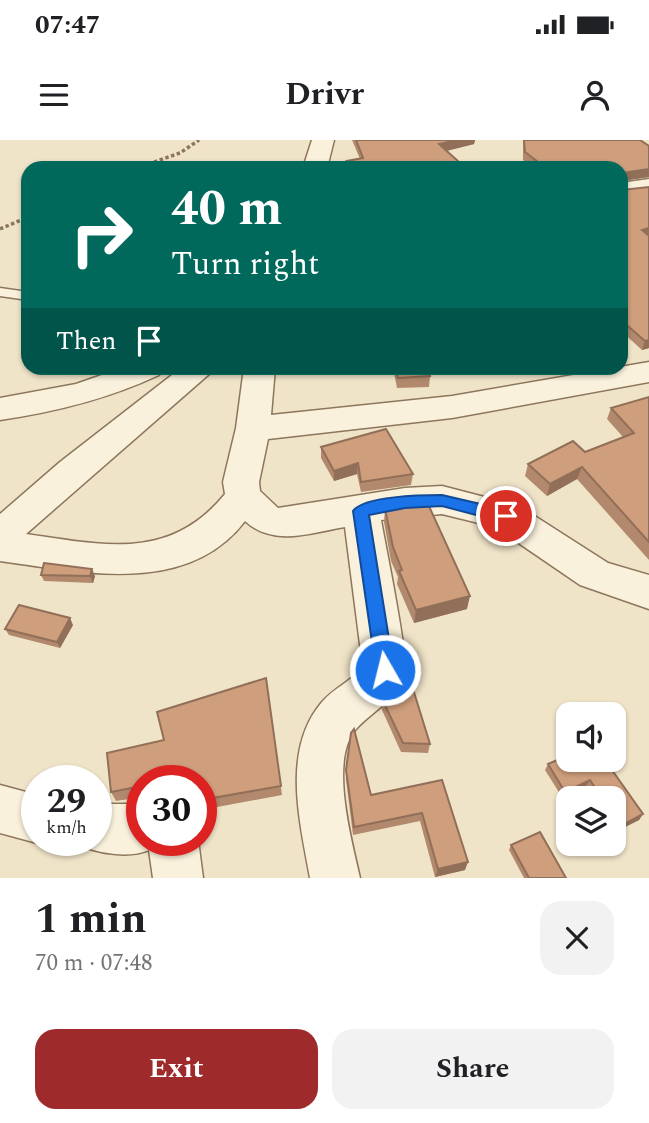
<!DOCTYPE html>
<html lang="en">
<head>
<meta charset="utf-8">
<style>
	body { margin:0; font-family:Spectral,serif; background:#f2f2f2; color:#202124; height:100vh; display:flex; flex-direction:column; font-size:26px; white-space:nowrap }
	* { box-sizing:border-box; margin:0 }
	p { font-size:23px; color:#757577 }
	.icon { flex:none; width:38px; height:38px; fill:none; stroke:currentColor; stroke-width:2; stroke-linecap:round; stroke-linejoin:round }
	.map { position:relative; height:738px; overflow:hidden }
	.sheet { display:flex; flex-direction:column; background:#fff; flex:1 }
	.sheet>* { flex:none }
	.hud { position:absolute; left:21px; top:21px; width:607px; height:214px; border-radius:21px; box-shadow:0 2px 5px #0004; background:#00695c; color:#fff; overflow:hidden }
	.buttons { position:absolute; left:556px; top:562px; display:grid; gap:14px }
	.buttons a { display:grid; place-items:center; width:70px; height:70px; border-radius:14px; background:#fff; box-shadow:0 2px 5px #0004; font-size:35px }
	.speed { position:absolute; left:21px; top:625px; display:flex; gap:14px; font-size:35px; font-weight:700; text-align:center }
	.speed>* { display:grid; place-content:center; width:91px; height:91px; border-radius:50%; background:#fff; box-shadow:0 2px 5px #0004; line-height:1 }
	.speed small { font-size:18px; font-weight:400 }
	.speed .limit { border:10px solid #d22; background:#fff; color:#111 }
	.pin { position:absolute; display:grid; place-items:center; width:60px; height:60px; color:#fff; margin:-30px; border:4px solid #fff; border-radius:50%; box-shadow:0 2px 7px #0007 }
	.me { position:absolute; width:77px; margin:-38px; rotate:352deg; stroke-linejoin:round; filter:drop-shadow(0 0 5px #0008) }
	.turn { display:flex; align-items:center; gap:24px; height:147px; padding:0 35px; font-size:32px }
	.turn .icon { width:91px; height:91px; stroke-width:2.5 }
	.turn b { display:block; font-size:49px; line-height:60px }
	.then { display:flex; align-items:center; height:66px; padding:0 35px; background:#0003; gap:14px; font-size:26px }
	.round { display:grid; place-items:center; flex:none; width:74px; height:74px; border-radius:21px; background:#f2f2f2 }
	.head { display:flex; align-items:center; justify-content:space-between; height:119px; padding:0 35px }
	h1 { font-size:42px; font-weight:700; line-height:52px }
	.primary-button { display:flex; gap:14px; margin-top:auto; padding:14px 35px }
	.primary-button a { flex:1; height:80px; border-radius:21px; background:#9e2a2b; color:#fff; font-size:28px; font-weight:700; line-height:80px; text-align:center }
	.primary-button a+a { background:#f2f2f2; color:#202124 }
	.status { display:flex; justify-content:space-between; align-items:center; height:49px; padding:0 35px; background:#fff; direction:ltr }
	.status svg { height:19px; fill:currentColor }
	header { display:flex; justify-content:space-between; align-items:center; height:91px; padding:0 35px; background:#fff; font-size:32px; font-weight:700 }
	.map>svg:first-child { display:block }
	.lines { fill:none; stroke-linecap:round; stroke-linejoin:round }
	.service-casing { stroke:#8d765c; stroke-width:3 }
	.minor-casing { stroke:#8d765c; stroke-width:3 }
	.path { stroke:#8d765c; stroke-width:3.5; stroke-dasharray:3.5 2.5; stroke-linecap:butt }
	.service { fill:#faf1dc; fill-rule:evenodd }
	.minor { fill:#faf1dc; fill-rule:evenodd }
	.wall { fill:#b2896c }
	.shaded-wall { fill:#916f58 }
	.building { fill:#cf9f7d; stroke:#916f58; stroke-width:2 }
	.route { fill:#1a73e8; stroke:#114b97; stroke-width:2 }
</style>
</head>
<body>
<div class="status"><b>07:47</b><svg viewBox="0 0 49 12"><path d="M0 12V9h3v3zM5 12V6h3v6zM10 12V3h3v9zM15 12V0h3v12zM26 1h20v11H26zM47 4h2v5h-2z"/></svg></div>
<header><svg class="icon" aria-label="menu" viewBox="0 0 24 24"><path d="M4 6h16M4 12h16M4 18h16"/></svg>Drivr<svg class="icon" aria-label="person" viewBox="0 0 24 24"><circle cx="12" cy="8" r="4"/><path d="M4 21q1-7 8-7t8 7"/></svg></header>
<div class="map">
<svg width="649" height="738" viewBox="0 0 649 738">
	<rect width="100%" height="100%" fill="#f0e4c8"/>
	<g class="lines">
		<defs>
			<path id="service" d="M0 148 28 152V160L0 156Z"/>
			<g id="minor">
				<path d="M312 0H334L327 28H303Z"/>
				<path d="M649 39V53L621 57V43Z"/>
				<path d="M649 222V242L452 278 268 299 259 342 260 351 278 368 405 348 442 346 519 366 608 423 649 435V469L580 445 495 387 442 374 381 380C385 403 409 519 405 533 397 560 375 569 357 588 328 618 352 701 360 738H310C300 682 281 610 322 562 334 548 351 541 363 528L345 387C310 393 273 407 245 381 187 457 81 432 0 421V374L60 322 181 228H216L26 394C103 405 170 422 225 354L223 342 236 288 244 228H275L271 275 452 256Z"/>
				<path d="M122 228H164L159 235C108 259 55 272 0 280V258L76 244Z"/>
				<path d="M0 645 37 655V700H45L37 703 0 693Z"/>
				<path d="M96 664H142V700H198L203 738H153L149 710C129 719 98 713 79 705L76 700H96Z"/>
			</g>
		</defs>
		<use href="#service" class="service-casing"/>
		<use href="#minor" class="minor-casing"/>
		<g class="path">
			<path d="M137 28 180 13 199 0"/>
			<path d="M0 89 28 77"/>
		</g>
		<use href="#service" class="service"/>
		<use href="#minor" class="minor"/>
	</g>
	<g class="wall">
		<path d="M352 0H475L474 4 446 11 458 28H346L347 21 360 19Z"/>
		<path d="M523 0H640L649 37 622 41V50L649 208 642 210 621 191V28H533L523 20Z"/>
		<path d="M393 228H428L430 236 429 247 397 248Z"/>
		<path d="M649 257V420L577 339 547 356 525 336 528 324 585 312 623 297 607 279 611 268Z"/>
		<path d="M321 307 413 334 411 345 361 352 357 334 334 341 321 318Z"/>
		<path d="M385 369 467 469 414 483 397 444 398 437 391 421 384 382Z"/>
		<path d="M41 435 95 436 93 443 44 441Z"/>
		<path d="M73 485 60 508 9 495 5 489Z"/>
		<path d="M266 538 282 655 201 670V640H142V657L116 661 111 652 164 600Z"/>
		<path d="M383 561 430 604 428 613 401 612 382 570Z"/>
		<path d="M548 624 613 631 643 674 639 680 617 691 614 687V658H595L586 646 562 657 545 630Z"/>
		<path d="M346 630 371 655 442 640 465 730 435 737 420 681 353 695 346 639Z"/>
		<path d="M511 705 566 738H524L509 710Z"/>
	</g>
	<g class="shaded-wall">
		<path d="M457 0H475L474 4 438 13 439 4Z"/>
		<path d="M459 22 458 28H442V26Z"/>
		<path d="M649 29V37L621 41V33Z"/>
		<path d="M649 88V96L642 90Z"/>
		<path d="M649 200V208L642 210 645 201Z"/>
		<path d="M358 323 357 334 334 341V331Z"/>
		<path d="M582 327 577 339 547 356 550 344Z"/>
		<path d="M92 429 95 436 93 443 90 436Z"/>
		<path d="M470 456 467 469 414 483 416 470Z"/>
		<path d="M70 478 73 485 60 508 57 502Z"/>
		<path d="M590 640 586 646 562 657 565 652Z"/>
		<path d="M643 674 639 680 617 691 621 686Z"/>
		<path d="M468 722 465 730 435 737 438 729Z"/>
	</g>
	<g class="building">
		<path d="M356 0H457L439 4 459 22 442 26 444 28H354L347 21 363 18Z"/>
		<path d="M524 0H640L649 6V29L621 33 622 50 649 47V88L642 90 649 96V200L645 201 621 180V28H546L525 12Z"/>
		<path d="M396 228H428L430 236 398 238Z"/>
		<path d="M649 257V402L582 327 550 344 528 324 573 301 585 312 634 293 611 268Z"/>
		<path d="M386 289 413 334 361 342 358 323 334 331 321 307Z"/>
		<path d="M428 364 470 456 416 470 399 431 402 430 393 407 385 369Z"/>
		<path d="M44 423 92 429 90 436 41 435Z"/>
		<path d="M19 465 70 478 57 502 5 489Z"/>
		<path d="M266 538 281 646 201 660V640H142V646L111 652 107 613 164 600 157 572Z"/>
		<path d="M413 549 430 604 403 603 383 561Z"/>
		<path d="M354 589 371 655 442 640 468 722 438 729 422 673 354 687 346 630 351 593Z"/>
		<path d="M569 615V620H610L615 628 612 630 643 674 621 686 614 676V658H602L590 640 565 652 548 624Z"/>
		<path d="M540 692 566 738H529L511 705Z"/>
	</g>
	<path class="route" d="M442 355 506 370 514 376 506 383 442 366 405 368 369 375 394 530 392 536 385 538 379 536 376 530 353 371C363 356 423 355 442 355Z"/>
</svg>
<div class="buttons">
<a><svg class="icon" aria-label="sound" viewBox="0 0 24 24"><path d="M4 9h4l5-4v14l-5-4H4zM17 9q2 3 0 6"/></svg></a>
<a><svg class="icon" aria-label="layers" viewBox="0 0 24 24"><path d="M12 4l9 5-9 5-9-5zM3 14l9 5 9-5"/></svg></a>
</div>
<div class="speed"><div>29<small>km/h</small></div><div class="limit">30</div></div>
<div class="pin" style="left:506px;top:376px;background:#d93025"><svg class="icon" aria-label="arrive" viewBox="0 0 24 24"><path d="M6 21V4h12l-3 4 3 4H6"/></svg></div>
<svg class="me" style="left:385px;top:530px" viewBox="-20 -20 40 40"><circle r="17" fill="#1a73e8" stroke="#fff" stroke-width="3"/><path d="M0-11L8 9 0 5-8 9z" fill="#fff"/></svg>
<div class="hud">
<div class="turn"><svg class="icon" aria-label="right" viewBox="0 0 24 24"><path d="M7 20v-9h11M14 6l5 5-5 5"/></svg><div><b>40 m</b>Turn right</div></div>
<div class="then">Then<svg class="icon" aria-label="arrive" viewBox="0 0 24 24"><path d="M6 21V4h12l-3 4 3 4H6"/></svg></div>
</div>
</div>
<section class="sheet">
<div class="head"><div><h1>1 min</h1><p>70 m · 07:48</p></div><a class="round"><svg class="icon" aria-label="close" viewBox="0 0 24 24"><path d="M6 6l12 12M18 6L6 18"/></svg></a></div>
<div class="primary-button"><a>Exit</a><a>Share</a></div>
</section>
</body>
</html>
